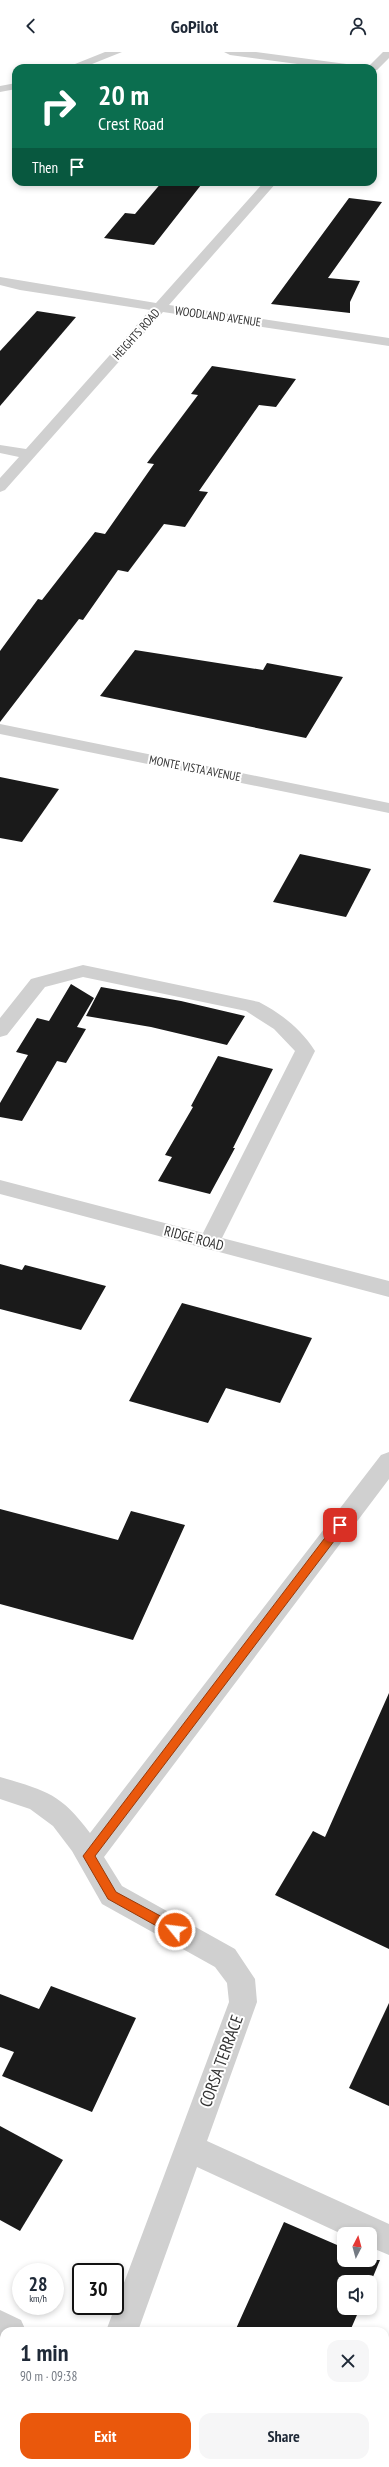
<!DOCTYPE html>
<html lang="en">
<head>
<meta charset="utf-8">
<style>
	body { margin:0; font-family:"PT Sans Narrow",sans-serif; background:#f6f6f7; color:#1f2937; height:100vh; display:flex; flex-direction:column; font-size:15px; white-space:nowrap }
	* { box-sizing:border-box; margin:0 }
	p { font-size:13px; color:#747a83 }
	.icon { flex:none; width:22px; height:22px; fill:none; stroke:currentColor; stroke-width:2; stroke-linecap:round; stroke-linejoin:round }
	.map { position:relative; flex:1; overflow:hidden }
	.details { position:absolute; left:0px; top:2275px; width:389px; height:140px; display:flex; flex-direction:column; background:#fff; border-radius:12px 12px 0 0; box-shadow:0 2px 6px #0003 }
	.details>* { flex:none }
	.banner { position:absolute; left:12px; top:12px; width:365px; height:122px; border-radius:12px; box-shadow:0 2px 6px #0003; background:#0b6e4f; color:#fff; overflow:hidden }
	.needle { width:26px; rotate:6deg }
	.fabs { position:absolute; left:337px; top:2175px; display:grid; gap:8px }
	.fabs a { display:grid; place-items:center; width:40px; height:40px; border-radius:8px; background:#fff; box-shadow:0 2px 6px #0003; font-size:20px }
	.speed { position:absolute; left:12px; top:2211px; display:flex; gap:8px; font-size:20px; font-weight:700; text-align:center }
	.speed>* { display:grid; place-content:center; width:52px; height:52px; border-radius:50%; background:#fff; box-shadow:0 2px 6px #0003; line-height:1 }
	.speed small { font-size:10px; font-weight:400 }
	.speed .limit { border:2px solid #111; border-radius:6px; background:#fff; color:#111 }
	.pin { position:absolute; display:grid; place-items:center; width:34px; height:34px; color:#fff; margin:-17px; border-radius:8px; box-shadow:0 2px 6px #0006 }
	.me { position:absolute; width:44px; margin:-22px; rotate:299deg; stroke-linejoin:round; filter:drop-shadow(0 0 3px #0008) }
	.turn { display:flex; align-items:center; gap:14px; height:84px; padding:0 20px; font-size:18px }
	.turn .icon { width:52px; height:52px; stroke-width:2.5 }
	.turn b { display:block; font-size:28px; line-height:34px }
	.then { display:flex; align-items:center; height:38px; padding:0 20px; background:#0003; gap:8px; font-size:15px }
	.round { display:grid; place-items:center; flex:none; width:42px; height:42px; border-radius:12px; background:#f6f6f7 }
	.head { display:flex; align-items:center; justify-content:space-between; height:68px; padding:0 20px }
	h1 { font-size:24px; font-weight:700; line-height:30px }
	.primary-button { display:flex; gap:8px; margin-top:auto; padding:8px 20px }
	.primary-button a { flex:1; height:46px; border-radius:12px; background:#ea580c; color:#fff; font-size:16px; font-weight:700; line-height:46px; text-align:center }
	.primary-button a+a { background:#f6f6f7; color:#1f2937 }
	header { display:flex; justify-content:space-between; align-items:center; height:52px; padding:0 20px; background:#fff; font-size:18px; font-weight:700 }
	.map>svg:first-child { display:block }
	.building { fill:#1a1a1a }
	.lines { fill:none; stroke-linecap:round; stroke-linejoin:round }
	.minor { fill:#d0d0d0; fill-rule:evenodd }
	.route { fill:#ea580c; stroke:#983908 }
	.labels { text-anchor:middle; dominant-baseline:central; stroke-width:4; stroke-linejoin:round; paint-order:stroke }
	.far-street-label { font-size:12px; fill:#333; stroke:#fff }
	.street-label { font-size:14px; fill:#333; stroke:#fff }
	.near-street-label { font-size:17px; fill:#333; stroke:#fff }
</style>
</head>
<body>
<header><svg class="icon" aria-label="back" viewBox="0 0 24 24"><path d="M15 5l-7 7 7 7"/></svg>GoPilot<svg class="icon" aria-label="person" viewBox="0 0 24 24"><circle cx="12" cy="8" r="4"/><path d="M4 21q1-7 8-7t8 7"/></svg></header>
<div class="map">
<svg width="389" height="2415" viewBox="0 0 389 2415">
	<rect width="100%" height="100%" fill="#fff"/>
	<g class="building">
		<path d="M162 130 201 133 154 193 104 186 125 161 135 162Z"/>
		<path d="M349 146 382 150 328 226 360 229 350 250V261L271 252Z"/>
		<path d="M37 259 76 265 0 354V299Z"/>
		<path d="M212 314 296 327 276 355 259 353 199 439 208 440 185 475 164 472 128 520 118 518 83 568 79 567 0 670V599L38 547 42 548 95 480 105 482 154 412 147 411 198 343 191 342Z"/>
		<path d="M135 598 263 618 267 611 343 625 306 686 100 644Z"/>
		<path d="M0 725 59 737 22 790 0 786Z"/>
		<path d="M300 802 371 817 346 865 273 850Z"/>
		<path d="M71 932 94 946 77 975 86 977 66 1011 57 1009 22 1069 0 1065V1051L28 1003 16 1000 37 966 49 969Z"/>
		<path d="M101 935 181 949 245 964 227 993 151 975 86 964Z"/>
		<path d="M218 1004 273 1017 233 1096H235L210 1142 158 1129 172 1105 165 1103 193 1055 191 1054Z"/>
		<path d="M0 1212 22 1218 25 1213 106 1234 81 1278 0 1257Z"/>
		<path d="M182 1251 312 1286 280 1351 226 1336 208 1371 129 1349Z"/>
		<path d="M0 1457 118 1488 131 1459 185 1473 133 1588 0 1552Z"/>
		<path d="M389 1641V1897L275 1843 313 1779 325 1785Z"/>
		<path d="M51 1934 136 1966 92 2060 2 2024 14 2000 0 1995V1942L39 1957Z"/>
		<path d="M389 1951V2054L349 2036Z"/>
		<path d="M0 2074 63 2108 20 2179 0 2168Z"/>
		<path d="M284 2170 344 2196V2208H380L370 2232 344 2230V2256H360L350 2279H235Z"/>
	</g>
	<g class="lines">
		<g class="minor">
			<path d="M105 0H122L82 16H65Z"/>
			<path d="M224 0H256L354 13 360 16H328L230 3Z"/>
			<path d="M383 0H389V6L377 18 373 19V16H367Z"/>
			<path d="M16 31V37L0 40V34Z"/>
			<path d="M264 130H277L169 253 389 286V294L163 260 5 438 0 440V426L19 405 0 401V393L26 397 150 258 20 238 0 233V225L156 251Z"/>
			<path d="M0 672 389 751V761L0 682Z"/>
			<path d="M83 913 259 950C282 962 301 977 315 999L222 1186 389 1229V1245L0 1142V1128L203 1181 295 999 274 977 246 959 83 925 45 935 7 983 0 985V966L31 927Z"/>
			<path d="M389 1400V1427L104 1805 122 1834 235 1897 255 1927 257 1950 207 2089 389 2172V2203L370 2195V2182L344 2183 197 2115 138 2279H106L229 1950 227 1931 215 1915 102 1852 72 1799 53 1774 30 1757 0 1747V1725C47 1739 60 1741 90 1781L381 1403Z"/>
			<path d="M0 2258 21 2268 26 2279H4V2292L0 2291Z"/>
			<path d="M53 2411H87L86 2415H52Z"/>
			<path d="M206 2411H248L249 2415H207Z"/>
		</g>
	</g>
	<path class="route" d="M340 1469 344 1470V1476L95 1804 116 1840 179 1874V1882H171L108 1847 83 1804 337 1470Z"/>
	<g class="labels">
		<g class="far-street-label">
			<text transform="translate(218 264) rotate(8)">WOODLAND AVENUE</text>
			<text transform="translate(136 282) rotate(-48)">HEIGHTS ROAD</text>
			<text transform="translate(195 716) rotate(11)">MONTE VISTA AVENUE</text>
		</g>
		<g class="street-label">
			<text transform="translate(194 1186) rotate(15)">RIDGE ROAD</text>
		</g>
		<g class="near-street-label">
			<text transform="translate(221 2009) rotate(-70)">CORSA TERRACE</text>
		</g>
	</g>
</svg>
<div class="fabs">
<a><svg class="needle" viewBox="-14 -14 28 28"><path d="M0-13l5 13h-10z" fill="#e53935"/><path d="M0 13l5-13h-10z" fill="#747a83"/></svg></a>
<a><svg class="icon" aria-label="sound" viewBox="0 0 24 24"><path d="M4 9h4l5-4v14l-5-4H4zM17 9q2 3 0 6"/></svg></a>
</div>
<div class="speed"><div>28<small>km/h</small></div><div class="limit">30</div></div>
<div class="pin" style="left:340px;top:1473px;background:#d93025"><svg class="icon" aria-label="arrive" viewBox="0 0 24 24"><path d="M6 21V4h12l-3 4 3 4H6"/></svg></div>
<svg class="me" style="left:175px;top:1878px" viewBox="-20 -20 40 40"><circle r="17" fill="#ea580c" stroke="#fff" stroke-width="3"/><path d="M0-11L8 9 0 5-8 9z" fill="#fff"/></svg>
<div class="banner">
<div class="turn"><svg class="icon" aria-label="right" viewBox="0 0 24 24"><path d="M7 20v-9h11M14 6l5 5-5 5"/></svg><div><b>20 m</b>Crest Road</div></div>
<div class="then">Then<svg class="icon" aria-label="arrive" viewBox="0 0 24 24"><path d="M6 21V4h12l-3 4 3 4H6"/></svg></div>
</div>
<section class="details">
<div class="head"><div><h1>1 min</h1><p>90 m · 09:38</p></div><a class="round"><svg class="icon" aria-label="close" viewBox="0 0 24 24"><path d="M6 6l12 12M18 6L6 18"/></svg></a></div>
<div class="primary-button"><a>Exit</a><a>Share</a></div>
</section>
</div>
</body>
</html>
